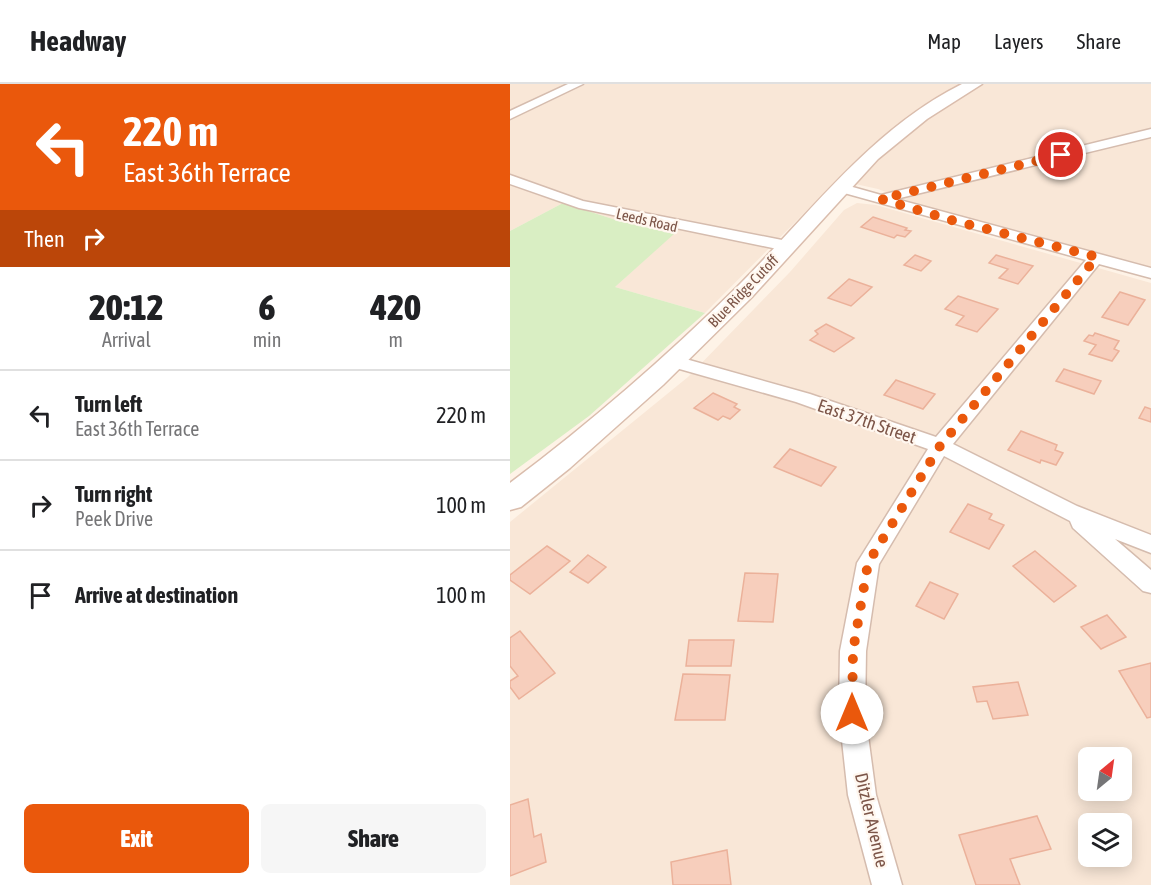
<!DOCTYPE html>
<html lang="en">
<head>
<meta charset="utf-8">
<style>
	body { margin:0; font-family:"Asap Condensed",sans-serif; background:#f6f6f6; color:#202124; height:100vh; display:flex; flex-direction:column; font-size:22px; white-space:nowrap }
	* { box-sizing:border-box; margin:0 }
	p { font-size:20px; color:#757577 }
	.icon { flex:none; width:33px; height:33px; fill:none; stroke:currentColor; stroke-width:2; stroke-linecap:round; stroke-linejoin:round }
	.map { position:relative; flex:1; overflow:hidden }
	.side { display:flex; flex-direction:column; background:#fff; width:510px }
	.side>* { flex:none }
	.banner { background:#ea580c; color:#fff; overflow:hidden }
	.needle { width:39px; rotate:29deg }
	.tools { position:absolute; left:568px; top:663px; display:grid; gap:12px }
	.tools a { display:grid; place-items:center; width:54px; height:54px; border-radius:9px; background:#fff; box-shadow:0 3px 15px #0003; font-size:30px }
	.pin { position:absolute; display:grid; place-items:center; width:51px; height:51px; color:#fff; margin:-26px; border:3px solid #fff; border-radius:50%; box-shadow:0 2px 6px #0007 }
	.me { position:absolute; width:66px; margin:-33px; rotate:0deg; stroke-linejoin:round; filter:drop-shadow(0 0 4px #0008) }
	.turn { display:flex; align-items:center; gap:21px; height:126px; padding:0 24px; font-size:27px }
	.turn .icon { width:78px; height:78px; stroke-width:2.5 }
	.turn b { display:block; font-size:42px; line-height:51px }
	.then { display:flex; align-items:center; height:57px; padding:0 24px; background:#0003; gap:12px; font-size:22px }
	.eta { display:flex; justify-content:space-evenly; align-items:center; height:102px; text-align:center }
	.eta b { font-size:36px; font-weight:800; line-height:42px }
	.action { display:flex; gap:12px; margin-top:auto; padding:12px 24px }
	.action a { flex:1; height:69px; border-radius:9px; background:#ea580c; color:#fff; font-size:24px; font-weight:800; line-height:69px; text-align:center }
	.action a+a { background:#f6f6f6; color:#202124 }
	ul { padding:0; list-style:none }
	li { display:flex; align-items:center; gap:18px; height:90px; padding:0 24px; border-top:2px solid #e0e0e0 }
	li div { flex:1 }
	li b { display:block; font-size:22px }
	li em { font-style:normal }
	header { display:flex; align-items:center; gap:36px; box-sizing:border-box; height:84px; padding:0 30px; background:#fff; border-bottom:2px solid #e0e0e0 }
	header strong { font-size:28px }
	nav { display:flex; gap:33px; margin-inline-start:auto; font-size:21px }
	main { display:flex; flex:1; min-height:0 }
	.map>svg:first-child { display:block }
	.residential { fill:#f9e7d7; fill-rule:evenodd }
	.green { fill:#d9eec3 }
	.building { fill:#f7cebc; stroke:#ebb19a; stroke-width:1.5 }
	.lines { fill:none; stroke-linecap:round; stroke-linejoin:round }
	.street-casing { stroke:#d5bcae; stroke-width:3 }
	.secondary-casing { stroke:#dabdad; stroke-width:3 }
	.street { fill:#fff; fill-rule:evenodd }
	.secondary { fill:#fff; fill-rule:evenodd }
	.route { stroke:#ea580c; stroke-width:10; stroke-dasharray:0 18 }
	.labels { text-anchor:middle; dominant-baseline:central; stroke-width:4.5; stroke-linejoin:round; paint-order:stroke }
	.far-street-label { font-size:15px; fill:#7c5548; stroke:#fff7ef }
	.street-label { font-size:18px; fill:#7c5548; stroke:#fff7ef }
</style>
</head>
<body>
<header>
<strong>Headway</strong>
<nav><a>Map</a><a>Layers</a><a>Share</a></nav>
</header>
<main>
<section class="side">
<div class="banner">
<div class="turn"><svg class="icon" aria-label="left" viewBox="0 0 24 24"><path d="M17 20v-9H6M10 6l-5 5 5 5"/></svg><div><b>220 m</b>East 36th Terrace</div></div>
<div class="then">Then<svg class="icon" aria-label="right" viewBox="0 0 24 24"><path d="M7 20v-9h11M14 6l5 5-5 5"/></svg></div>
</div>
<div class="eta">
<div><b>20:12</b><p>Arrival</p></div>
<div><b>6</b><p>min</p></div>
<div><b>420</b><p>m</p></div>
</div>
<ul>
<li><svg class="icon" aria-label="left" viewBox="0 0 24 24"><path d="M17 20v-9H6M10 6l-5 5 5 5"/></svg><div><b>Turn left</b><p>East 36th Terrace</p></div><em>220 m</em></li>
<li><svg class="icon" aria-label="right" viewBox="0 0 24 24"><path d="M7 20v-9h11M14 6l5 5-5 5"/></svg><div><b>Turn right</b><p>Peek Drive</p></div><em>100 m</em></li>
<li><svg class="icon" aria-label="arrive" viewBox="0 0 24 24"><path d="M6 21V4h12l-3 4 3 4H6"/></svg><div><b>Arrive at destination</b></div><em>100 m</em></li>
</ul>
<div class="action"><a>Exit</a><a>Share</a></div>
</section>
<div class="map">
<svg width="641" height="801" viewBox="0 0 641 801">
	<rect width="100%" height="100%" fill="#fef3e7"/>
	<g class="residential">
		<path d="M0 0H641V189L413 122 368 105 327 96 195 229 105 203 164 149 109 137 53 119 0 147Z"/>
		<path d="M347 119 366 121 641 199V801H0V438L178 293 280 188 334 126ZM579 674H612V706H579ZM579 740H612V772H579Z"/>
	</g>
	<path class="green" d="M53 119 109 137 164 150 105 203 195 229 79 332 0 390V147Z"/>
	<g class="building">
		<path d="M363 133 397 144 395 146 401 147 395 153 387 151 384 154 351 143Z"/>
		<path d="M405 171 421 177 411 187 394 181Z"/>
		<path d="M486 171 523 182 508 200 489 194 498 185 479 179Z"/>
		<path d="M339 195 362 203 341 222 318 214Z"/>
		<path d="M610 208 635 216 618 241 592 233Z"/>
		<path d="M448 212 488 225 467 248 446 241 454 232 435 225Z"/>
		<path d="M316 240 344 254 324 268 300 256 308 250 305 247Z"/>
		<path d="M585 249 609 257 604 265 609 267 602 277 579 270 586 261 574 257 579 251 583 252Z"/>
		<path d="M554 285 591 297 584 310 546 297Z"/>
		<path d="M386 296 425 310 413 325 374 311Z"/>
		<path d="M203 309 227 320 224 323 230 326 220 335 213 332 208 336 184 324Z"/>
		<path d="M635 323 641 325V338L629 334Z"/>
		<path d="M511 347 547 361 545 366 553 369 546 381 531 376 530 379 498 366Z"/>
		<path d="M280 365 326 383 311 402 264 383Z"/>
		<path d="M458 420 482 430 479 435 494 441 479 465 440 448Z"/>
		<path d="M37 462 60 477 20 510 0 496V491Z"/>
		<path d="M525 467 566 502 544 518 503 482Z"/>
		<path d="M78 471 96 483 78 499 60 488Z"/>
		<path d="M235 489 268 490 263 538 228 537Z"/>
		<path d="M420 498 448 510 434 535 406 522Z"/>
		<path d="M597 531 616 553 591 565 571 543Z"/>
		<path d="M10 547 45 589 9 615 0 603V597L8 592 0 582V554Z"/>
		<path d="M179 556H224L221 582H176Z"/>
		<path d="M641 579V633L637 634 609 587Z"/>
		<path d="M173 590 220 591 215 636H165Z"/>
		<path d="M508 598 518 631 483 635 477 617 467 618 463 603Z"/>
		<path d="M18 715 24 753 31 750 36 778 0 792V721Z"/>
		<path d="M527 732 541 765 500 775 510 801H466L449 751Z"/>
		<path d="M217 766 221 801H163L161 778Z"/>
	</g>
	<g class="lines">
		<defs>
			<g id="street">
				<path d="M58 0H73L0 35V27Z"/>
				<path d="M641 45V53L386 115 641 184V194L589 180 443 360 567 422 641 451V469L605 455 641 486V509L633 507 563 444 560 437 434 372 369 480 356 567 355 629 366 711 392 801H362L338 711 329 629 330 567 347 479 418 365 286 318 159 282 156 278 165 272 300 310 426 353 576 176 327 107V101L332 100 371 111Z"/>
				<path d="M0 91 73 117 277 157 285 162 277 167 69 124 0 100Z"/>
			</g>
			<path id="secondary" d="M452 0H472L417 35 368 75 242 213 153 301 60 384 11 423 0 426V399C80 339 156 273 227 203 298 132 360 46 452 0Z"/>
		</defs>
		<use href="#street" class="street-casing"/>
		<use href="#secondary" class="secondary-casing"/>
		<use href="#street" class="street"/>
		<use href="#secondary" class="secondary"/>
	</g>
	<g class="lines">
		<path class="route" d="M342 629 343 567 358 479 430 362 587 173 441 136 371 115 551 71"/>
	</g>
	<g class="labels">
		<g class="far-street-label">
			<text transform="translate(137 136) rotate(13)">Leeds Road</text>
			<text transform="translate(233 207) rotate(-46)">Blue Ridge Cutoff</text>
		</g>
		<g class="street-label">
			<text transform="translate(357 337) rotate(19)">East 37th Street</text>
			<text transform="translate(362 736) rotate(77)">Ditzler Avenue</text>
		</g>
	</g>
</svg>
<div class="tools">
<a><svg class="needle" viewBox="-14 -14 28 28"><path d="M0-13l5 13h-10z" fill="#e53935"/><path d="M0 13l5-13h-10z" fill="#757577"/></svg></a>
<a><svg class="icon" aria-label="layers" viewBox="0 0 24 24"><path d="M12 4l9 5-9 5-9-5zM3 14l9 5 9-5"/></svg></a>
</div>
<div class="pin" style="left:551px;top:71px;background:#d93025"><svg class="icon" aria-label="arrive" viewBox="0 0 24 24"><path d="M6 21V4h12l-3 4 3 4H6"/></svg></div>
<svg class="me" style="left:342px;top:629px" viewBox="-20 -20 40 40"><circle r="19" fill="#fff"/><path d="M0-13L10 11 0 6-10 11z" fill="#ea580c"/></svg>
</div>
</main>
</body>
</html>
